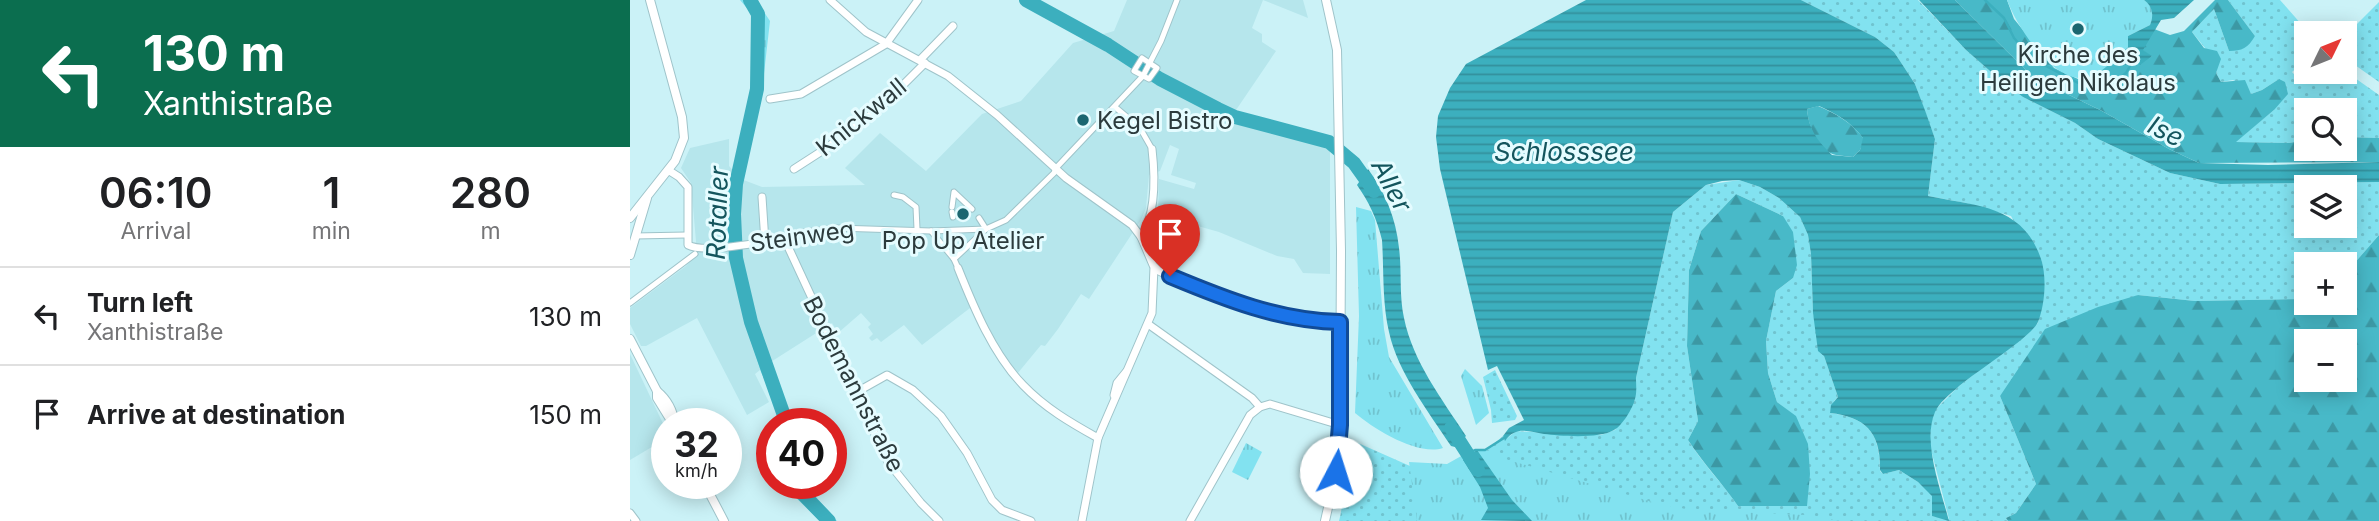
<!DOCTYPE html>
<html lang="en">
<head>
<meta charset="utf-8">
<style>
	body { margin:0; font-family:Inter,sans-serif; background:#f2f2f2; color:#202124; height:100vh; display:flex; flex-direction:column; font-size:26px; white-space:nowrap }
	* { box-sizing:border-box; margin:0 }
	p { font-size:23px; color:#757577 }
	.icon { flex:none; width:38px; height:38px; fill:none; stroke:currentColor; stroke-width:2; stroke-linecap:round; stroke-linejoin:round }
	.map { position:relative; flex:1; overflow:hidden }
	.side { display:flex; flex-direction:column; background:#fff; width:630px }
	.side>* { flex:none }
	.hud { background:#0b6e4f; color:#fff; overflow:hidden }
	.needle { width:46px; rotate:47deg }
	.tools { position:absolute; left:1664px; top:21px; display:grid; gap:14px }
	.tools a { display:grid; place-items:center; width:63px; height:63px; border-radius:0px; background:#fff; box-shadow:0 4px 18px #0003; font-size:35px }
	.speed { position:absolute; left:21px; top:408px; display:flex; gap:14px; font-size:35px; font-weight:700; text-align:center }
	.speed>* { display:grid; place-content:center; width:91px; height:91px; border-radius:50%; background:#fff; box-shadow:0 4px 18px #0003; line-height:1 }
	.speed small { font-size:18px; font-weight:400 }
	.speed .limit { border:10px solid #d22; background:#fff; color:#111 }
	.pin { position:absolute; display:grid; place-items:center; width:60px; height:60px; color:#fff; margin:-72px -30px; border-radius:50% 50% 50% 0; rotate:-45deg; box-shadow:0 0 7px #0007 }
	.pin .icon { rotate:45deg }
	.me { position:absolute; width:77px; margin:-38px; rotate:5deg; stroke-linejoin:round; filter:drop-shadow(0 0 5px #0008) }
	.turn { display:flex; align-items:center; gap:24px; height:147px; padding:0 28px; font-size:32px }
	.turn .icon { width:91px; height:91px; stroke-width:2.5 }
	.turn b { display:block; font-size:49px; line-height:60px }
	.eta { display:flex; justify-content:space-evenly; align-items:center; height:119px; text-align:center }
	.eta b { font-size:42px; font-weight:600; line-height:49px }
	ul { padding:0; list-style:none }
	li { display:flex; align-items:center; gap:21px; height:98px; padding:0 28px; border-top:2px solid #e0e0e0 }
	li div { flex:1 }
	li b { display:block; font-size:26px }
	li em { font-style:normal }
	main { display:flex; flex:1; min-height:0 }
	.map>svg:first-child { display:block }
	.built { fill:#b6e6ec }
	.grass { fill:url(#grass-dots); fill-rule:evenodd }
	.forest { fill:url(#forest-firs); fill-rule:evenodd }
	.park { fill:url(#park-tufts) }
	.water { fill:url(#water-rules); fill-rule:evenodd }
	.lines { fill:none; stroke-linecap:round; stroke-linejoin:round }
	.stream { stroke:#3cafbe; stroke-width:2.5 }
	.river { stroke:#3cafbe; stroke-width:14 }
	.pedestrian-casing { stroke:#9fc4ca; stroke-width:7 }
	.minor-casing { stroke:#9fc4ca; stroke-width:9 }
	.tertiary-casing { stroke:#9fc4ca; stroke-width:10 }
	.pedestrian { stroke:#fff; stroke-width:5 }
	.minor { stroke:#fff; stroke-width:7 }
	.tertiary { stroke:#fff; stroke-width:8 }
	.route-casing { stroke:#114b97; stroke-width:18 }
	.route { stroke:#1a73e8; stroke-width:12 }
	.poi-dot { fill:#1b6670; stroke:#e5fcff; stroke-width:2.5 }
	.labels { text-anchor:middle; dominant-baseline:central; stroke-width:6; stroke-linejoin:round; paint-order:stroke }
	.poi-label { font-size:24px; fill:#2c3b3d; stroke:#e5fcff }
	.street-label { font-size:24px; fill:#2c3b3d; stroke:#e5fcff }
	.water-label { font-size:26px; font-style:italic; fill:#14555d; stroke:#e5fcff }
</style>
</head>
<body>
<main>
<section class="side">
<div class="hud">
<div class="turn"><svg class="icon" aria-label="left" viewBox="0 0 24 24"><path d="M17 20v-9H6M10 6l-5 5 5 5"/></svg><div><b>130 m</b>Xanthistraße</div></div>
</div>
<div class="eta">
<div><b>06:10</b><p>Arrival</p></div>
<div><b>1</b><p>min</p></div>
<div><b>280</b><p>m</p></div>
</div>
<ul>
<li><svg class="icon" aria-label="left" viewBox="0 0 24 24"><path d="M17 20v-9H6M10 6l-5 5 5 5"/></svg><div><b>Turn left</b><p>Xanthistraße</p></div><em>130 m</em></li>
<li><svg class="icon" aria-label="arrive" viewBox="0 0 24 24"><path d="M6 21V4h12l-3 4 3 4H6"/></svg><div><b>Arrive at destination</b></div><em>150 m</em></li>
</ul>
</section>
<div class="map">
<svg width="1749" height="521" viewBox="0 0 1749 521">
	<defs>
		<pattern id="grass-dots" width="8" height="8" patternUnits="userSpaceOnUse" patternTransform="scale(1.75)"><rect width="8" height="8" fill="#82e2f0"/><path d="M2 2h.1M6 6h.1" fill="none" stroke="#70c3cf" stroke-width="1.8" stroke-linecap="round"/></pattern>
		<pattern id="forest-firs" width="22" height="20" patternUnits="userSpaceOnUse" patternTransform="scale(1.75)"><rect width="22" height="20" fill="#48b9c8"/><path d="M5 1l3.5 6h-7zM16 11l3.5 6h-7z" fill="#3c98a4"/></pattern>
		<pattern id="park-tufts" width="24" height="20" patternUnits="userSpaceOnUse" patternTransform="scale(1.75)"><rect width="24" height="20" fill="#82e2f0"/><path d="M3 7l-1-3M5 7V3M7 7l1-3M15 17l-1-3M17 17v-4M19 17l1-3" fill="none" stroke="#70c3cf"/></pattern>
		<pattern id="water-rules" width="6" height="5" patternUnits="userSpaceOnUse" patternTransform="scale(1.75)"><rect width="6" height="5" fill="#3cafbe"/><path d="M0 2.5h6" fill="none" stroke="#33909c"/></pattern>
	</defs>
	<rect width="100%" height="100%" fill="#cbf2f7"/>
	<g class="built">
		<path d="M497 0H673L678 18 633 0 622 28 632 34V42L646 51 604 113 571 96 567 103 601 120 700 146V274L673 273 664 259 647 256 589 232 550 221 544 216 528 211 529 179 564 189 566 183 541 175 549 149 540 145 530 171 519 175 516 208 511 220 459 299 451 294 428 329 415 346 411 345 383 379 340 308 292 345 274 325 251 342 247 338 242 341 239 338 243 334 238 327 241 324 231 313 208 333 202 323 136 365 125 374 139 402 117 415 67 318 16 346H11L0 324V308L56 266 67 253 61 183 51 168 60 148 99 139V166L111 179 132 187 235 185 215 168 250 133 296 171 352 114 391 101 443 43 484 31Z"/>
		<path d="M0 354 37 432V438L0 460Z"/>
	</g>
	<g class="grass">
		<path d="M1171 0H1288L1336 50 1376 85 1393 97 1445 123 1468 139 1540 173 1590 184 1749 182V235L1715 274V264H1676V299L1565 301 1508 295 1370 396 1406 484 1386 513 1376 518 1378 521H902L851 455 873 436 875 440 886 431 949 435H971L985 430 1005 400 1006 378 1043 212 1076 185 1109 180 1130 187 1149 198 1170 217 1178 235 1181 254 1183 313 1194 356 1208 397 1204 401 1200 413C1237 418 1250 432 1250 471L1253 474 1269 470 1288 482 1302 495V516L1319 519 1300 446 1301 423 1305 410 1328 387 1408 323 1414 280 1381 216 1336 203 1298 196 1305 139 1285 84 1264 52 1255 45 1245 37ZM1676 187H1715V226H1676ZM1106 194 1153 216 1163 278 1146 291 1136 341 1138 373 1147 402 1166 417 1108 506C1092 483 1073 464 1058 440L1068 421 1057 346 1059 270 1071 231Z"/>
		<path d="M1598 0H1650L1679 33H1676V59L1662 72 1672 83 1685 72 1715 71 1749 95V138L1715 137V110H1676V140L1659 143 1605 142 1644 110 1649 79 1632 90 1621 94 1616 86 1603 80 1591 82 1586 73 1588 64 1562 32 1584 9 1599 51 1625 36Z"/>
		<path d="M1749 2V82L1715 58V36Z"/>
		<path d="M865 370 887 416 885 420 862 423 861 410 853 377Z"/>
		<path d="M728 443 780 466 831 521H709C715 500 714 457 728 443Z"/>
	</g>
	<g class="forest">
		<path d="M1325 0H1377L1384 19 1424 68 1448 79 1482 60 1498 47 1504 52 1522 57 1512 50 1524 29 1540 35 1554 31 1585 0H1598L1625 36C1618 48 1612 51 1599 51L1584 9 1562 32 1574 48 1587 51 1591 59 1586 73 1591 82 1615 80 1621 94 1632 90 1649 79 1655 82 1658 94 1644 110 1606 142 1659 143 1676 140V149H1715V137L1749 138V162L1569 163 1539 149 1472 111 1404 78Z"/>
		<path d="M1188 106C1207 114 1221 122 1234 139L1230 150 1223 157C1217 156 1211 156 1206 155 1187 151 1178 125 1177 109Z"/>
		<path d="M1106 194 1153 216 1163 232 1167 265 1163 278 1146 291 1136 341 1138 373 1147 402 1166 416 1178 444 1180 474 1177 506H1108C1092 483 1073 463 1058 440L1068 421 1057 346 1059 270 1071 231Z"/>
		<path d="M1749 235V521H1378L1376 518 1386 513 1406 484 1370 396 1415 329 1468 307 1508 295 1565 301 1676 299V303H1715V274ZM1715 341V380H1676V341Z"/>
	</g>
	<g class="park">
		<path d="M110 0H126L140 21 131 100 109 188 108 230 110 259 119 301 140 365 162 423H151V416L131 372 114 320 101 259 98 218 100 187 120 95 124 29 121 13Z"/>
		<path d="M1377 0H1514C1524 6 1524 16 1520 25L1498 36V47C1487 56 1472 74 1459 77 1425 87 1387 27 1377 0Z"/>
		<path d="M726 207 741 211 745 220 754 329 759 357 813 448C788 456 745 430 725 413L729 316Z"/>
		<path d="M835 369 852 386 859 413 846 425 831 376Z"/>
		<path d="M616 443 632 452 618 480 602 472Z"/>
		<path d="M842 450 863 451 875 459 1029 504 1061 510 1176 515 1211 521H787L779 462 817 464Z"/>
		<path d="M159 483H174L207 521H190L163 495Z"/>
	</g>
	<g class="water">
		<path d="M956 0H1171L1245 37 1264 52 1270 61 1285 84 1296 113 1305 139 1298 196C1346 206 1393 205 1411 259 1417 277 1415 304 1408 322 1401 338 1343 373 1326 389 1319 395 1309 403 1305 412 1292 442 1311 490 1319 521L1302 516V496L1288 482 1269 470 1253 474 1250 470C1251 433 1236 417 1200 413L1201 405 1208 397 1194 356 1188 351 1183 313 1181 254 1178 235 1170 217 1149 198 1130 187 1109 180 1092 181 1076 185 1043 212 1006 378C1006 384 1007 393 1005 399 1003 408 992 426 984 430 970 439 930 436 914 434 899 432 886 425 875 441L873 436 879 428 894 420 867 366 858 370 810 169 806 137 808 116 820 88 836 64ZM1189 106C1207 114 1221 122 1233 138L1230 150 1223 157 1202 155C1187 140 1179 130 1177 109Z"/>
		<path d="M1289 0H1325L1404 78 1472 111 1539 149 1569 163 1638 165 1749 162V182L1590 184 1540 173 1468 139 1445 123 1393 97 1376 85 1336 50Z"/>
		<path d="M1514 0H1564L1544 18 1531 20 1513 50 1522 56 1510 65 1504 59V52L1498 47V36L1520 25C1524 16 1523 6 1514 0Z"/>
		<path d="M738 169C755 192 766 218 769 248 772 271 769 295 774 318 783 362 812 399 836 436L834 438 835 441 825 447 821 446C798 411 768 373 759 332 752 302 754 270 752 240 747 219 739 202 727 185Z"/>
		<path d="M847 450 882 500 902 521 851 520 858 508 850 487 833 460Z"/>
	</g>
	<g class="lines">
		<g class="stream">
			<path d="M1355 0 1374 18 1384 38 1401 58 1454 86 1481 85 1496 73 1504 59"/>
			<path d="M837 454 845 450H855L874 438"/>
		</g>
		<g class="river">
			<path d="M120 0 128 14 127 89 106 184 104 214 106 258 121 322 157 424"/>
			<path d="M396 0 478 45 530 79 588 109 605 117 699 142 724 163 744 191"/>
			<path d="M821 428 848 470"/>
			<path d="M165 483 167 488 199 521"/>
		</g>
		<defs>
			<g id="pedestrian">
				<path d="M512 58 527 68 519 79 504 71Z"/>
				<path d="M485 107 510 128 522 149"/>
				<path d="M264 195 273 197 286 207 287 229"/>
				<path d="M322 207 324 192 342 209"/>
				<path d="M322 212 323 217"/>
				<path d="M301 231 324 259 328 268"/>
				<path d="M5 236 56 235"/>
				<path d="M154 238 159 234 207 228 301 231 356 229 376 220 424 173 426 168 513 76 531 41 547 0"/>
				<path d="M324 259 356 229 349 218"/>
				<path d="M0 303 65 254"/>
			</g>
			<g id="minor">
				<path d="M200 0 236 32 318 76 367 115 436 178 502 225 511 237 523 265 529 271C585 299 648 320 710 322"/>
				<path d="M290 60 323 26"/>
				<path d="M140 99 171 94 256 44 288 0"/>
				<path d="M164 169 195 149 251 107 295 63"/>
				<path d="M38 170 49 177 58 187V245C74 254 134 242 154 238L258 462 291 503 309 521"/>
				<path d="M132 197 135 242"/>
				<path d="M511 237C526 214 525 175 522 149"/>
				<path d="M328 268C344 308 363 354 393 385 415 408 441 423 468 438"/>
				<path d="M518 324 622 398 630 407"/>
				<path d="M225 393 257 375 283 390 311 416 337 453 362 500 372 510 401 521"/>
				<path d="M484 395 487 383 496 372"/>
				<path d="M0 513 6 521"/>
				<path d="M452 521 468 438 522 313 524 267"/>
				<path d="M560 521 620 415 630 407 640 404 710 425"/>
			</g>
			<g id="tertiary">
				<path d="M0 218 45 161 54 138 52 117 20 0"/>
				<path d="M0 255 17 198"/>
				<path d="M0 339 27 391V398L43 424"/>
				<path d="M27 391C38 400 43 410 45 424"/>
				<path d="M74 483 94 521"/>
				<path d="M695 521 706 472 710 425 711 251 707 50 696 0"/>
			</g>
		</defs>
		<use href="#pedestrian" class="pedestrian-casing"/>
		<use href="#minor" class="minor-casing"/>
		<use href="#tertiary" class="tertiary-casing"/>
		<use href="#pedestrian" class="pedestrian"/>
		<use href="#minor" class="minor"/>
		<use href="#tertiary" class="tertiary"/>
	</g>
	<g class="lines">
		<defs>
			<path id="route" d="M540 276C595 299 650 321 710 322V425L706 472"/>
		</defs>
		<use href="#route" class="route-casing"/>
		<use href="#route" class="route"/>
	</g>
	<g class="poi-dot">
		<circle cx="1448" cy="29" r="7"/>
		<circle cx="453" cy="120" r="7"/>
		<circle cx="333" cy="214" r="7"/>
	</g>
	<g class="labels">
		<g class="poi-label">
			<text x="1448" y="54">Kirche des<tspan x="1448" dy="28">Heiligen Nikolaus</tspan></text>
			<text x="467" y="120" text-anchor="start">Kegel Bistro</text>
			<text x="333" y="240">Pop Up Atelier</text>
		</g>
		<g class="street-label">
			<text transform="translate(231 117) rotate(-39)">Knickwall</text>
			<text transform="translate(172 236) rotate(-8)">Steinweg</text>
			<text transform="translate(224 384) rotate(63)">Bodemannstraße</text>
		</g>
		<g class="water-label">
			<text transform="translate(1536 131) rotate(27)">Ise</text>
			<text x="934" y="151">Schlosssee</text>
			<text transform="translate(762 185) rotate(62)">Aller</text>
			<text transform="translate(87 213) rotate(-88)">Rotaller</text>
		</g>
	</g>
</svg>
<div class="tools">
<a><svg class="needle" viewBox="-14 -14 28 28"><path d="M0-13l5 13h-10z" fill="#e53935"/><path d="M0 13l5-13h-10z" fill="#757577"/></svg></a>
<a><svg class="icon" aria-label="search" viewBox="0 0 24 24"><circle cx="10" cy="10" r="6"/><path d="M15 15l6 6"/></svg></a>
<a><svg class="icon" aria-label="layers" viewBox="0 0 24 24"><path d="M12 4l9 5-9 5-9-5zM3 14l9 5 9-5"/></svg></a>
<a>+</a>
<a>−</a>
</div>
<div class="speed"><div>32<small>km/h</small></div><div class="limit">40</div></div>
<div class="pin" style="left:540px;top:276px;background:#d93025"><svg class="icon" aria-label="arrive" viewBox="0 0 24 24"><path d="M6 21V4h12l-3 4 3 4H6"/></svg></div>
<svg class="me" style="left:706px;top:472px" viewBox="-20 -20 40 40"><circle r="19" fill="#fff"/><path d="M0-13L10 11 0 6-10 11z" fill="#1a73e8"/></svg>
</div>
</main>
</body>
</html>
